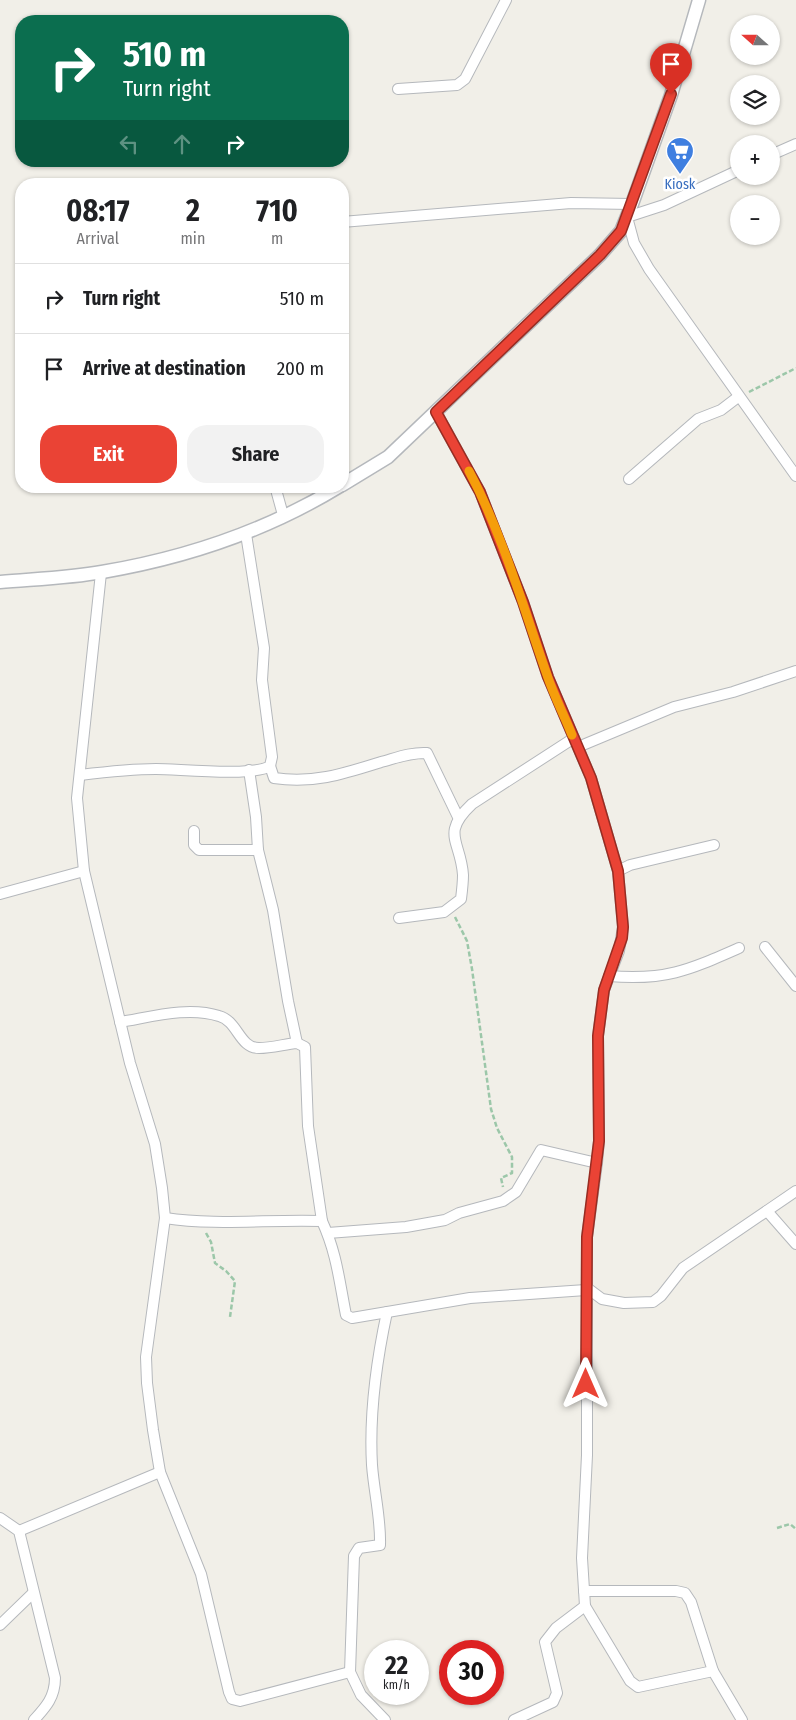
<!DOCTYPE html>
<html lang="en">
<head>
<meta charset="utf-8">
<style>
	body { margin:0; font-family:"Fira Sans Condensed",sans-serif; background:#f2f2f2; color:#202124; height:100vh; display:flex; flex-direction:column; font-size:19px; white-space:nowrap }
	* { box-sizing:border-box; margin:0 }
	p { font-size:16px; color:#757577 }
	.icon { flex:none; width:28px; height:28px; fill:none; stroke:currentColor; stroke-width:2; stroke-linecap:round; stroke-linejoin:round }
	.map { position:relative; flex:1; overflow:hidden }
	.sheet { position:absolute; left:15px; top:178px; width:334px; height:315px; display:flex; flex-direction:column; background:#fff; border-radius:20px; box-shadow:0 1px 4px #0004 }
	.sheet>* { flex:none }
	.guide { position:absolute; left:15px; top:15px; width:334px; height:152px; border-radius:20px; box-shadow:0 1px 4px #0004; background:#0b6e4f; color:#fff; overflow:hidden }
	.needle { width:32px; rotate:291deg }
	.buttons { position:absolute; left:730px; top:15px; display:grid; gap:10px }
	.buttons a { display:grid; place-items:center; width:50px; height:50px; border-radius:50%; background:#fff; box-shadow:0 1px 4px #0004; font-size:25px }
	.speed { position:absolute; left:364px; top:1640px; display:flex; gap:10px; font-size:25px; font-weight:700; text-align:center }
	.speed>* { display:grid; place-content:center; width:65px; height:65px; border-radius:50%; background:#fff; box-shadow:0 1px 4px #0004; line-height:1 }
	.speed small { font-size:12px; font-weight:400 }
	.speed .limit { border:8px solid #d22; background:#fff; color:#111 }
	.pin { position:absolute; display:grid; place-items:center; width:42px; height:42px; color:#fff; margin:-51px -21px; border-radius:50% 50% 50% 0; rotate:-45deg; box-shadow:0 0 5px #0007 }
	.pin .icon { rotate:45deg }
	.me { position:absolute; width:55px; margin:-28px; rotate:0deg; stroke-linejoin:round; filter:drop-shadow(0 0 4px #0008) }
	.turn { display:flex; align-items:center; gap:18px; height:105px; padding:0 25px; font-size:22px }
	.turn .icon { width:65px; height:65px; stroke-width:2.5 }
	.turn b { display:block; font-size:35px; line-height:42px }
	.lanes { display:flex; align-items:center; height:48px; padding:0 25px; background:#0003; justify-content:center; gap:25px; direction:ltr }
	.lanes .off { opacity:.35 }
	.eta { display:flex; justify-content:space-evenly; align-items:center; height:85px; text-align:center }
	.eta b { font-size:30px; font-weight:700; line-height:35px }
	.cta { display:flex; gap:10px; margin-top:auto; padding:10px 25px }
	.cta a { flex:1; height:58px; border-radius:20px; background:#ea4335; color:#fff; font-size:20px; font-weight:700; line-height:58px; text-align:center }
	.cta a+a { background:#f2f2f2; color:#202124 }
	ul { padding:0; list-style:none }
	li { display:flex; align-items:center; gap:15px; height:70px; padding:0 25px; border-top:1px solid #e0e0e0 }
	li div { flex:1 }
	li b { display:block; font-size:19px }
	li em { font-style:normal }
	.map>svg:first-child { display:block }
	.lines { fill:none; stroke-linecap:round; stroke-linejoin:round }
	.minor-casing { stroke:#b5b8bc; stroke-width:12 }
	.tertiary-casing { stroke:#b5b8bc; stroke-width:15 }
	.path { stroke:#9cc7a9; stroke-width:2.5; stroke-dasharray:5 2.5; stroke-linecap:butt }
	.minor { stroke:#fff; stroke-width:10 }
	.tertiary { stroke:#fff; stroke-width:12 }
	.route-casing { stroke:#982c22; stroke-width:12 }
	.route { stroke:#ea4335; stroke-width:9 }
	.slow { stroke:#f59e0b; stroke-width:9 }
	.labels { text-anchor:middle; dominant-baseline:central; stroke-width:5; stroke-linejoin:round; paint-order:stroke }
	.shop-label { font-size:14px; fill:#366cbe; stroke:#fff }
</style>
</head>
<body>
<div class="map">
<svg width="796" height="1720" viewBox="0 0 796 1720">
	<rect width="100%" height="100%" fill="#f1efe8"/>
	<g class="lines">
		<defs>
			<g id="minor">
				<path d="M398 89 457 85 465 79 506 0"/>
				<path d="M771 155 796 144"/>
				<path d="M739 170 664 205 627 217 634 243 649 269 796 476"/>
				<path d="M342 222 571 203 632 204"/>
				<path d="M436 412 480 492 523 602 548 677 591 778 618 871 623 927 619 951 604 990 598 1036 599 1141 597 1163"/>
				<path d="M629 479 698 419 721 410 738 397"/>
				<path d="M275 486 283 515"/>
				<path d="M101 573 77 798 84 871 130 1063 155 1144 162 1188 165 1218 146 1357 147 1383 153 1430 160 1472 201 1574 229 1692 232 1699 240 1701 350 1672"/>
				<path d="M578 747 674 707 733 692 796 671"/>
				<path d="M270 766 274 778C313 784 343 774 381 762 396 758 411 752 427 753L458 817"/>
				<path d="M249 770 256 817 258 850"/>
				<path d="M80 775C105 772 131 769 156 769 179 769 253 777 270 766L272 757 262 680 264 648 246 534"/>
				<path d="M194 831V845L199 850H258L273 910 288 1001 297 1043"/>
				<path d="M618 871 630 865 714 845"/>
				<path d="M0 894 84 871"/>
				<path d="M399 918 444 912 461 899C462 891 463 883 463 875 461 841 440 834 472 804L574 738"/>
				<path d="M765 947 796 986"/>
				<path d="M609 976C665 981 689 970 739 948"/>
				<path d="M120 1022C151 1017 188 1006 219 1016 238 1021 239 1048 259 1048 272 1048 285 1044 297 1043L305 1047 308 1126 322 1221"/>
				<path d="M767 1211 796 1244"/>
				<path d="M165 1218C217 1226 269 1219 322 1221 337 1254 339 1280 346 1315L352 1318 470 1298 586 1290"/>
				<path d="M328 1233 406 1227 445 1220 459 1213 503 1201 516 1192 541 1150 597 1163 587 1237V1455L582 1558 585 1606 556 1628 545 1642 557 1693 553 1702 514 1720"/>
				<path d="M586 1287 602 1299 624 1303 653 1302 661 1296 683 1268 796 1191"/>
				<path d="M0 1518 19 1531 55 1678C55 1697 46 1707 34 1720"/>
				<path d="M19 1531 160 1472"/>
				<path d="M584 1591H676L685 1593 691 1602 713 1671 742 1720"/>
				<path d="M585 1606 630 1681 638 1687 713 1671"/>
				<path d="M0 1625 33 1593"/>
				<path d="M385 1720 361 1695 350 1672 354 1556 359 1548 380 1545C381 1519 374 1492 372 1465 369 1413 376 1363 387 1312"/>
			</g>
			<g id="tertiary">
				<path d="M342 485 388 457 600 255 621 231 632 204 671 95 699 0"/>
				<path d="M0 582C34 579 69 578 102 572 185 558 268 530 340 486"/>
			</g>
		</defs>
		<use href="#minor" class="minor-casing"/>
		<use href="#tertiary" class="tertiary-casing"/>
		<g class="path">
			<path d="M749 392 796 368"/>
			<path d="M455 917 467 941 472 969 491 1109 497 1128 512 1157V1173L501 1178 503 1187"/>
			<path d="M206 1233 211 1242 215 1263 226 1271 235 1281 230 1317"/>
			<path d="M777 1528 790 1524 796 1529"/>
		</g>
		<use href="#minor" class="minor"/>
		<use href="#tertiary" class="tertiary"/>
	</g>
	<g class="lines">
		<defs>
			<path id="route" d="M586 1384 587 1237 599 1141 598 1036 604 990 622 938 623 927 618 871 591 778 548 677 523 602 480 492 436 412 600 255 621 231 671 94"/>
		</defs>
		<use href="#route" class="route-casing"/>
		<use href="#route" class="route"/>
		<path class="slow" d="M469 471C503 535 523 607 547 675 554 696 564 715 572 735"/>
	</g>
	<defs>
		<symbol id="supermarket-pin" viewBox="-11 -11 22 30"><path d="M0 17L-7.5 6A9.5 9.5 0 1 1 7.5 6Z" fill="#3f7fe0" stroke="#fff"/><path d="M-6-5.5h2.5l.6 2H6L4.5 2H-2.5L-4.4-4H-6ZM-1.5 3.2a1.3 1.3 0 1 0 .1 0ZM3 3.2a1.3 1.3 0 1 0 .1 0Z" fill="#fff"/></symbol>
	</defs>
	<g fill-rule="evenodd">
		<use href="#supermarket-pin" x="664" y="135" width="32" height="43"/>
	</g>
	<g class="labels">
		<g class="shop-label">
			<text x="680" y="184">Kiosk</text>
		</g>
	</g>
</svg>
<div class="buttons">
<a><svg class="needle" viewBox="-14 -14 28 28"><path d="M0-13l5 13h-10z" fill="#e53935"/><path d="M0 13l5-13h-10z" fill="#757577"/></svg></a>
<a><svg class="icon" aria-label="layers" viewBox="0 0 24 24"><path d="M12 4l9 5-9 5-9-5zM3 14l9 5 9-5"/></svg></a>
<a>+</a>
<a>−</a>
</div>
<div class="speed"><div>22<small>km/h</small></div><div class="limit">30</div></div>
<div class="pin" style="left:671px;top:94px;background:#d93025"><svg class="icon" aria-label="arrive" viewBox="0 0 24 24"><path d="M6 21V4h12l-3 4 3 4H6"/></svg></div>
<svg class="me" style="left:586px;top:1384px" viewBox="-20 -20 40 40"><path d="M0-17L14 15 0 8-14 15z" fill="#ea4335" stroke="#fff" stroke-width="4"/></svg>
<div class="guide">
<div class="turn"><svg class="icon" aria-label="right" viewBox="0 0 24 24"><path d="M7 20v-9h11M14 6l5 5-5 5"/></svg><div><b>510 m</b>Turn right</div></div>
<div class="lanes"><svg class="icon off" aria-label="left" viewBox="0 0 24 24"><path d="M17 20v-9H6M10 6l-5 5 5 5"/></svg><svg class="icon off" aria-label="ahead" viewBox="0 0 24 24"><path d="M12 20V5M6 11l6-6 6 6"/></svg><svg class="icon" aria-label="right" viewBox="0 0 24 24"><path d="M7 20v-9h11M14 6l5 5-5 5"/></svg></div>
</div>
<section class="sheet">
<div class="eta">
<div><b>08:17</b><p>Arrival</p></div>
<div><b>2</b><p>min</p></div>
<div><b>710</b><p>m</p></div>
</div>
<ul>
<li><svg class="icon" aria-label="right" viewBox="0 0 24 24"><path d="M7 20v-9h11M14 6l5 5-5 5"/></svg><div><b>Turn right</b></div><em>510 m</em></li>
<li><svg class="icon" aria-label="arrive" viewBox="0 0 24 24"><path d="M6 21V4h12l-3 4 3 4H6"/></svg><div><b>Arrive at destination</b></div><em>200 m</em></li>
</ul>
<div class="cta"><a>Exit</a><a>Share</a></div>
</section>
</div>
</body>
</html>
